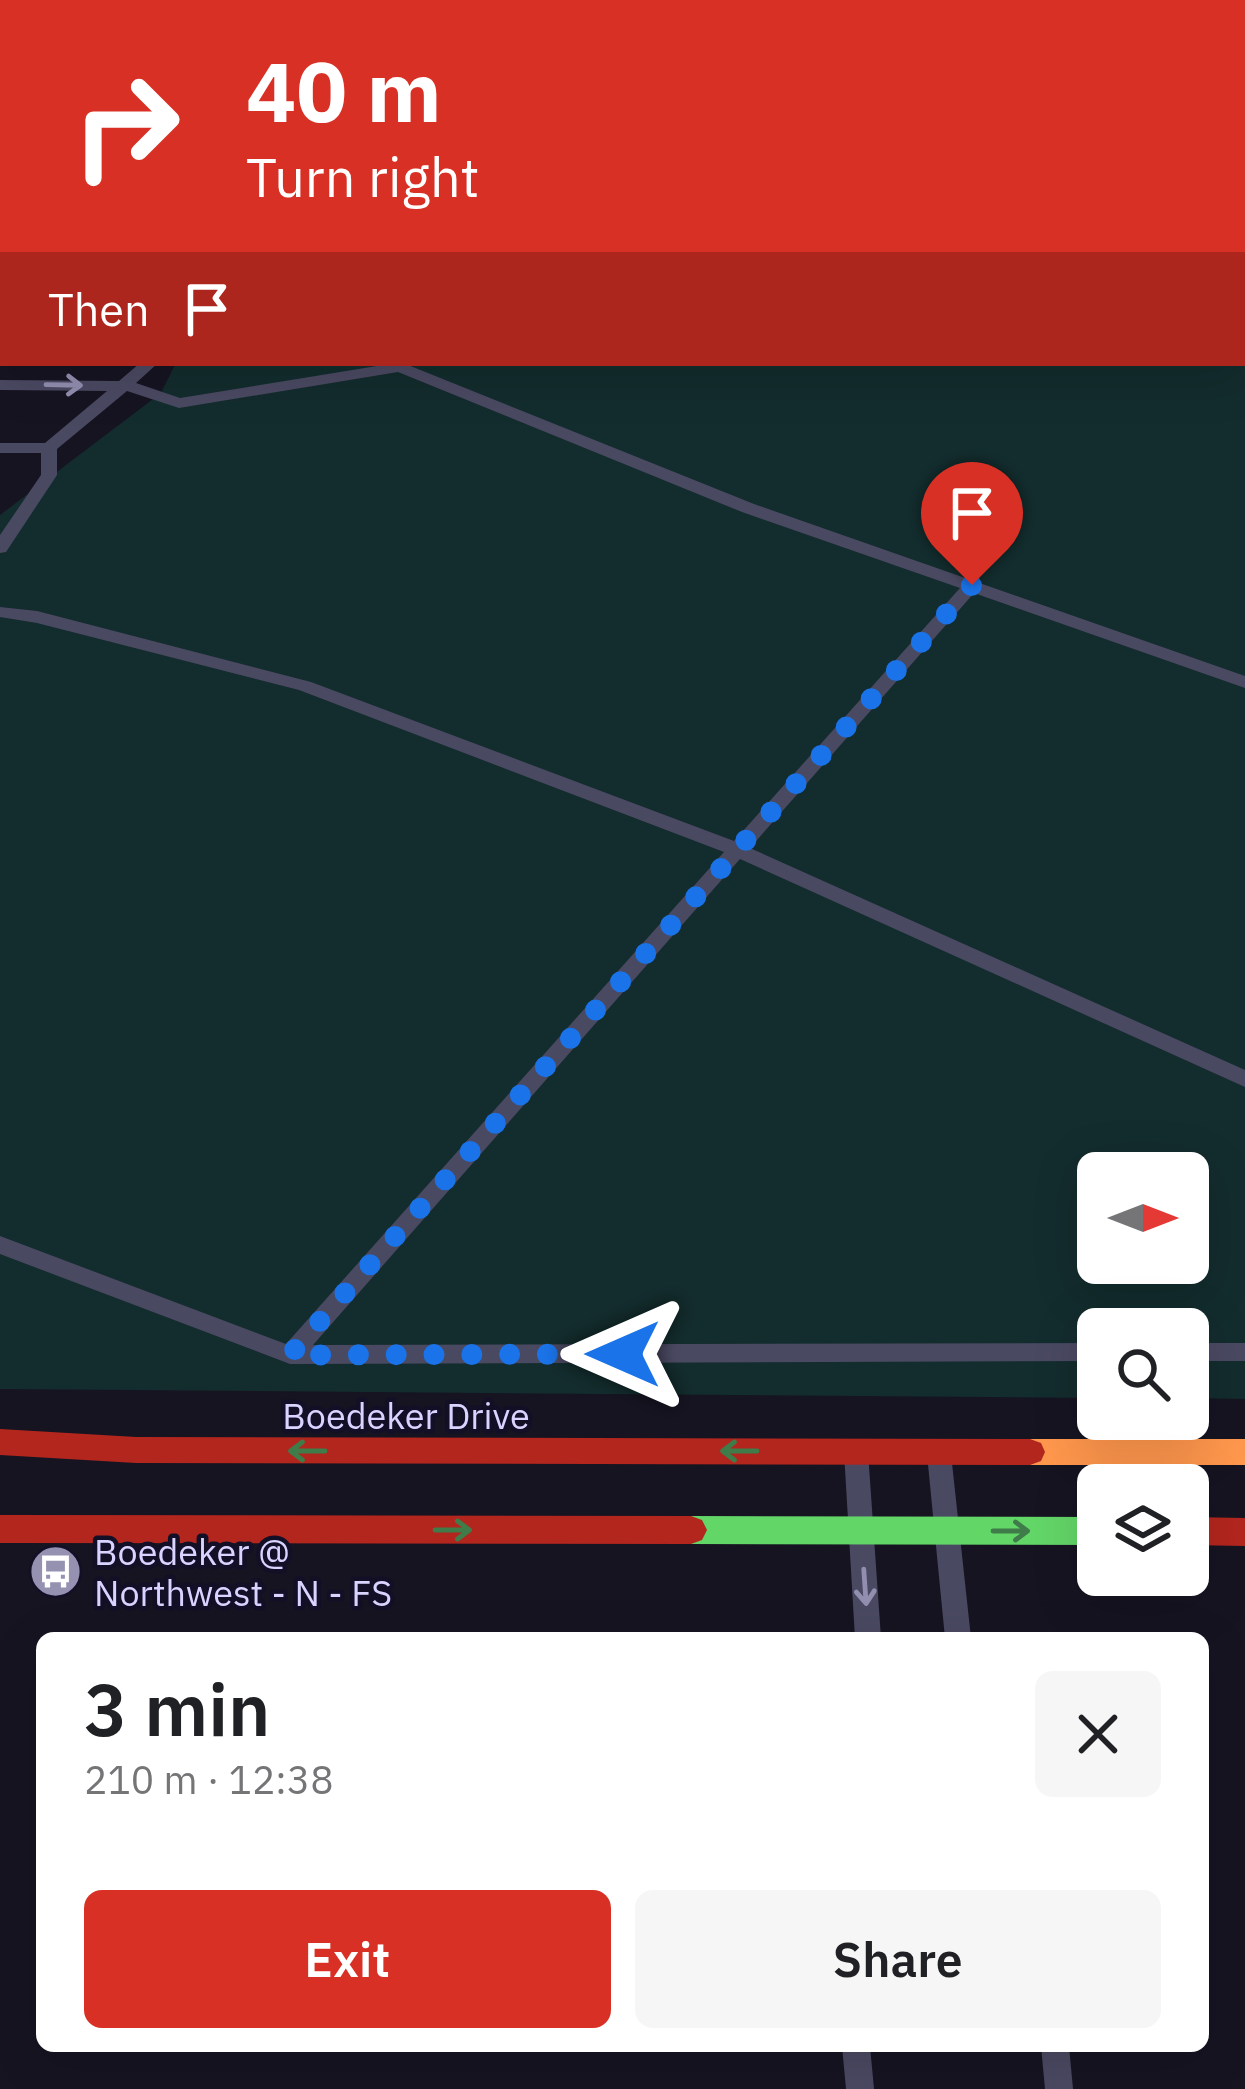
<!DOCTYPE html>
<html lang="en">
<head>
<meta charset="utf-8">
<style>
	body { margin:0; font-family:"IBM Plex Sans",sans-serif; background:#f6f6f6; color:#202124; height:100vh; display:flex; flex-direction:column; font-size:45px; white-space:nowrap }
	* { box-sizing:border-box; margin:0 }
	p { font-size:39px; color:#757577 }
	.icon { flex:none; width:66px; height:66px; fill:none; stroke:currentColor; stroke-width:2; stroke-linecap:round; stroke-linejoin:round }
	.map { position:relative; flex:1; overflow:hidden }
	.sheet { position:absolute; left:36px; top:1632px; width:1173px; height:420px; display:flex; flex-direction:column; background:#fff; border-radius:18px; box-shadow:0 12px 48px #0002 }
	.sheet>* { flex:none }
	.top-card { position:absolute; left:0px; top:0px; width:1245px; height:366px; box-shadow:0 12px 48px #0002; background:#d93025; color:#fff; overflow:hidden }
	.needle { width:78px; rotate:90deg }
	.tools { position:absolute; left:1077px; top:1152px; display:grid; gap:24px }
	.tools a { display:grid; place-items:center; width:132px; height:132px; border-radius:18px; background:#fff; box-shadow:0 12px 48px #0002; font-size:60px }
	.pin { position:absolute; display:grid; place-items:center; width:102px; height:102px; color:#fff; margin:-123px -51px; border-radius:50% 50% 50% 0; rotate:-45deg; box-shadow:0 0 12px #0007 }
	.pin .icon { rotate:45deg }
	.me { position:absolute; width:132px; margin:-66px; rotate:270deg; stroke-linejoin:round; filter:drop-shadow(0 0 9px #0008) }
	.turn { display:flex; align-items:center; gap:42px; height:252px; padding:0 48px; font-size:54px }
	.turn .icon { width:156px; height:156px; stroke-width:2.5 }
	.turn b { display:block; font-size:84px; line-height:102px }
	.then { display:flex; align-items:center; height:114px; padding:0 48px; background:#0003; gap:24px; font-size:45px }
	.round { display:grid; place-items:center; flex:none; width:126px; height:126px; border-radius:18px; background:#f6f6f6 }
	.head { display:flex; align-items:center; justify-content:space-between; height:204px; padding:0 48px }
	h1 { font-size:72px; font-weight:600; line-height:90px }
	.primary-button { display:flex; gap:24px; margin-top:auto; padding:24px 48px }
	.primary-button a { flex:1; height:138px; border-radius:18px; background:#d93025; color:#fff; font-size:48px; font-weight:600; line-height:138px; text-align:center }
	.primary-button a+a { background:#f6f6f6; color:#202124 }
	.map>svg:first-child { display:block }
	.green { fill:#132c2d; fill-rule:evenodd }
	.building { fill:#343243; stroke:#433f54; stroke-width:3 }
	.lines { fill:none; stroke-linecap:round; stroke-linejoin:round }
	.lane { fill:#4a4962; fill-rule:evenodd }
	.fast { fill:#63d668; fill-rule:evenodd }
	.slow { fill:#ff974d; fill-rule:evenodd }
	.jam { fill:#b3261e; fill-rule:evenodd }
	.oneway { stroke:#928eb0 }
	.oneway2 { stroke:#3f7c4a }
	.route { stroke:#1a73e8; stroke-width:21; stroke-dasharray:0 37.8 }
	.labels { text-anchor:middle; dominant-baseline:central; stroke-width:9; stroke-linejoin:round; paint-order:stroke }
	.street-label { font-size:36px; fill:#d9d4ff; stroke:#130f26 }
	.poi-label { font-size:36px; fill:#d9d4ff; stroke:#130f26; text-anchor:start }
</style>
</head>
<body>
<div class="map">
<svg width="1245" height="2089" viewBox="0 0 1245 2089">
	<rect width="100%" height="100%" fill="#161421"/>
	<path class="green" d="M236 0H1245V1399L1188 1398V1329H1098V1398L0 1389V515L161 393 176 363H1242V3ZM1098 1173H1188V1263H1098Z"/>
	<path class="building" d="M1107 0H1245V92L1242 3Z"/>
	<g class="lines">
		<g class="lane">
			<path d="M15 0H90L93 3H18Z"/>
			<path d="M790 0H804L807 3H793Z"/>
			<rect x="0" y="34" width="3" height="8"/>
			<rect x="1242" y="106" width="3" height="8"/>
			<rect x="1242" y="147" width="3" height="8"/>
			<rect x="1242" y="182" width="3" height="9"/>
			<path d="M140 363H158L136 383 180 398 383 365 381 363H403L754 504 1245 676V688L974 593 750 848 1245 1070V1087L740 859 313 1345 1098 1343V1361L290 1364 0 1254V1236L286 1344 724 852 299 690 37 623 0 617V607L37 611 311 682 734 841 960 588 742 512 398 372 179 408 127 391 57 449V475L6 552 0 553V535L41 475V453H0V443H45L107 391 0 390V380L119 381Z"/>
			<rect x="1188" y="1343" width="57" height="18"/>
			<path d="M856 1442 865 1445 868 1452 881 1638H855L844 1452 847 1445Z"/>
			<path d="M939 1444 948 1447 951 1454 971 1638H945L927 1454 930 1447Z"/>
			<path d="M842 2046H870L874 2089H846Z"/>
			<path d="M1041 2046H1069L1073 2089H1045Z"/>
		</g>
		<path class="fast" d="M691 1516 1098 1517V1545L691 1544 680 1540 675 1530 680 1520Z"/>
		<path class="slow" d="M1030 1439H1245V1465H1030L1019 1461 1015 1452 1019 1443Z"/>
		<g class="jam">
			<path d="M0 1429 136 1437 1030 1439 1041 1443 1045 1452 1041 1461 1030 1465 136 1463 0 1455Z"/>
			<path d="M0 1515 691 1516 702 1520 707 1530 702 1540 691 1544 0 1543Z"/>
			<path d="M1188 1517 1245 1518V1546L1188 1545Z"/>
		</g>
	</g>
	<defs><path id="oneway-shaft" d="M-6 0H5M1.5-3L5.5 0L1.5 3" fill="none" stroke-width="1.6" stroke-linecap="round" stroke-linejoin="round" transform="scale(3)"/></defs>
	<g class="oneway">
		<use href="#oneway-shaft" transform="translate(64 385) rotate(1)"/>
		<use href="#oneway-shaft" transform="translate(865 1587) rotate(86)"/>
	</g>
	<g class="oneway2">
		<use href="#oneway-shaft" transform="translate(307 1451) rotate(-180)"/>
		<use href="#oneway-shaft" transform="translate(739 1451) rotate(-180)"/>
		<use href="#oneway-shaft" transform="translate(453 1530)"/>
		<use href="#oneway-shaft" transform="translate(1011 1531)"/>
	</g>
	<g class="lines">
		<path class="route" d="M623 1354 290 1355 972 585"/>
	</g>
	<defs>
		<symbol id="bus-disc" viewBox="-11 -11 22 22"><circle r="9.5" fill="#9591b1" stroke="#130f26"/><path d="M-5-6H5V4H4V6H2V4H-2V6H-4V4H-5ZM-3.5-4V0h7V-4ZM-3.5 1.2v1.5H-2V1.2ZM2 1.2v1.5H3.5V1.2Z" fill="#fff"/></symbol>
	</defs>
	<g fill-rule="evenodd">
		<use href="#bus-disc" x="26" y="1542" width="59" height="59"/>
	</g>
	<g class="labels">
		<g class="street-label">
			<text x="406" y="1415">Boedeker Drive</text>
		</g>
		<g class="poi-label">
			<text x="94" y="1551">Boedeker @<tspan x="94" dy="41">Northwest - N - FS</tspan></text>
		</g>
	</g>
</svg>
<div class="tools">
<a><svg class="needle" viewBox="-14 -14 28 28"><path d="M0-13l5 13h-10z" fill="#e53935"/><path d="M0 13l5-13h-10z" fill="#757577"/></svg></a>
<a><svg class="icon" aria-label="search" viewBox="0 0 24 24"><circle cx="10" cy="10" r="6"/><path d="M15 15l6 6"/></svg></a>
<a><svg class="icon" aria-label="layers" viewBox="0 0 24 24"><path d="M12 4l9 5-9 5-9-5zM3 14l9 5 9-5"/></svg></a>
</div>
<div class="pin" style="left:972px;top:585px;background:#d93025"><svg class="icon" aria-label="arrive" viewBox="0 0 24 24"><path d="M6 21V4h12l-3 4 3 4H6"/></svg></div>
<svg class="me" style="left:623px;top:1354px" viewBox="-20 -20 40 40"><path d="M0-17L14 15 0 8-14 15z" fill="#1a73e8" stroke="#fff" stroke-width="4"/></svg>
<div class="top-card">
<div class="turn"><svg class="icon" aria-label="right" viewBox="0 0 24 24"><path d="M7 20v-9h11M14 6l5 5-5 5"/></svg><div><b>40 m</b>Turn right</div></div>
<div class="then">Then<svg class="icon" aria-label="arrive" viewBox="0 0 24 24"><path d="M6 21V4h12l-3 4 3 4H6"/></svg></div>
</div>
<section class="sheet">
<div class="head"><div><h1>3 min</h1><p>210 m · 12:38</p></div><a class="round"><svg class="icon" aria-label="close" viewBox="0 0 24 24"><path d="M6 6l12 12M18 6L6 18"/></svg></a></div>
<div class="primary-button"><a>Exit</a><a>Share</a></div>
</section>
</div>
</body>
</html>
